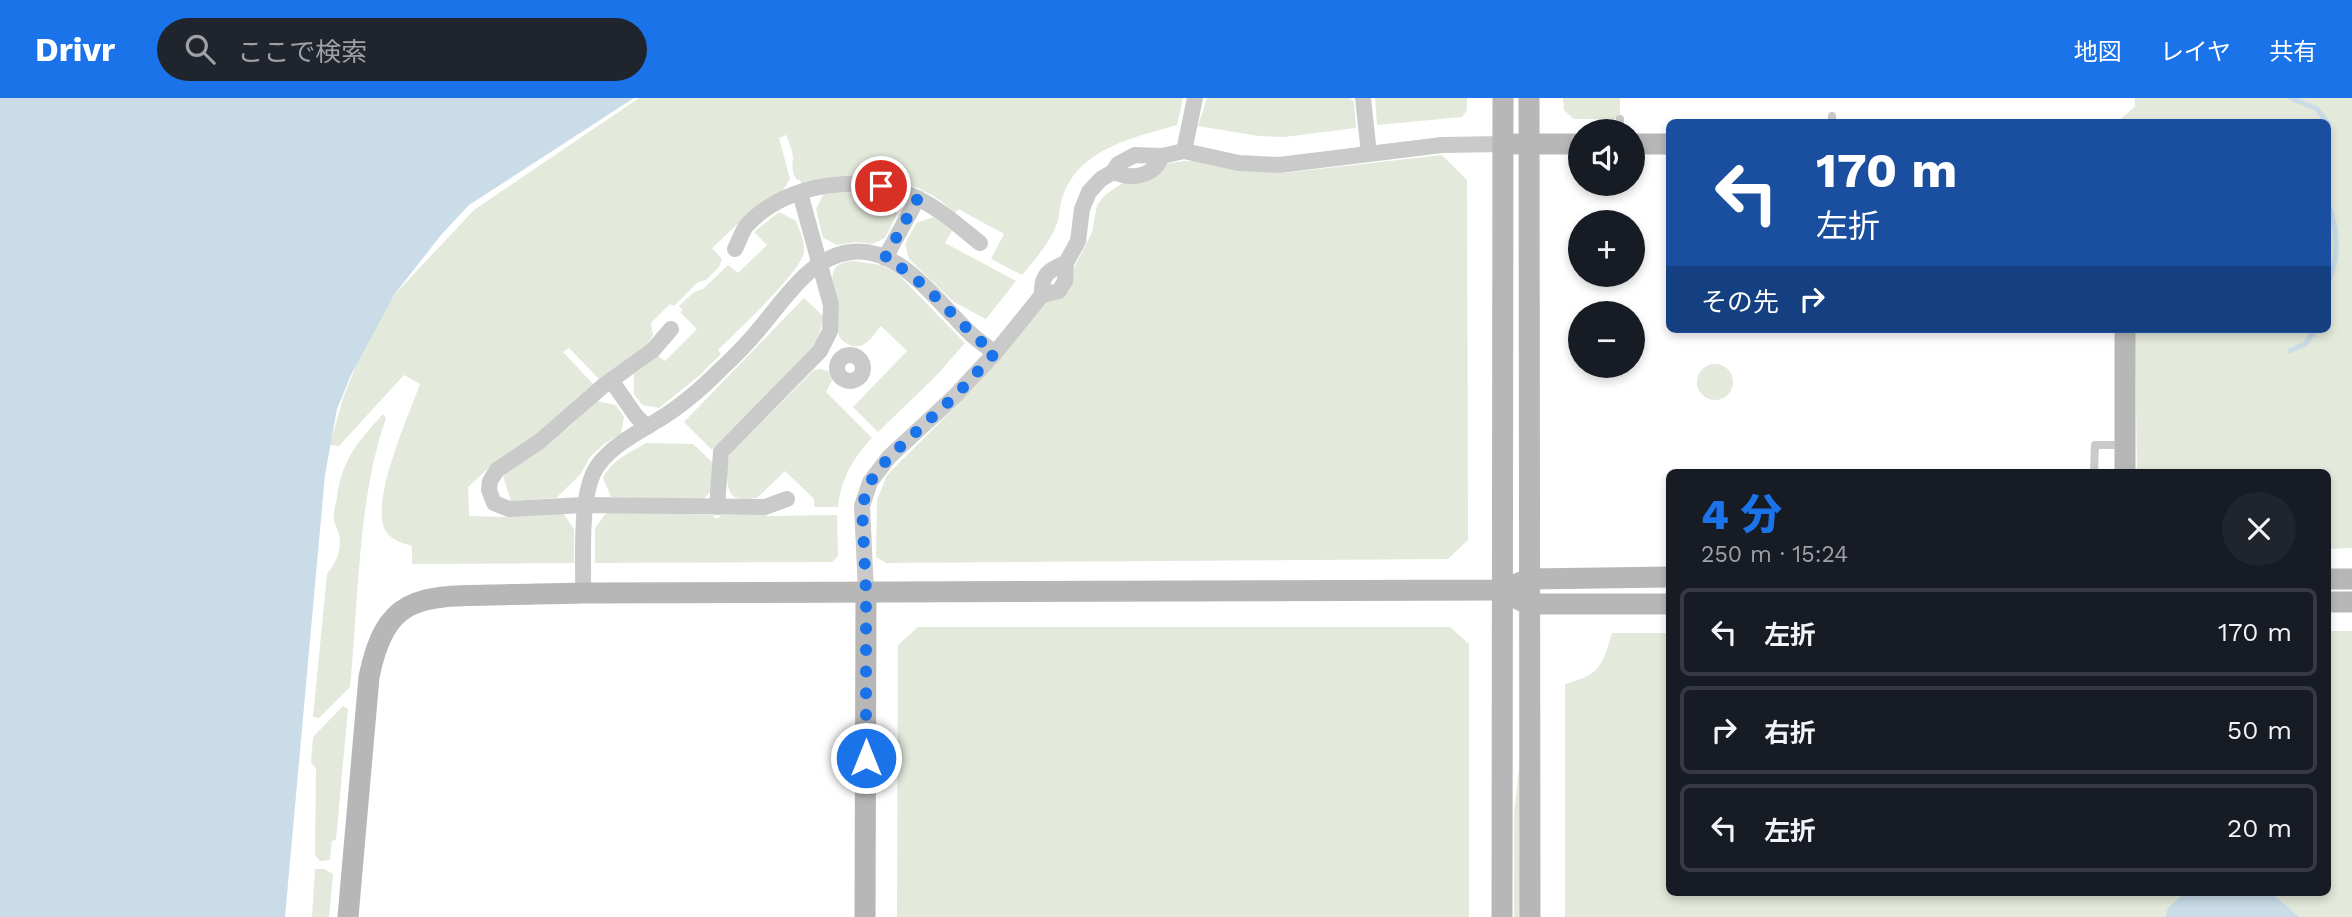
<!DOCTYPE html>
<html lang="ja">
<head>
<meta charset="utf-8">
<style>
	body { margin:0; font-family:"Work Sans","Noto Sans JP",sans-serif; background:#20242c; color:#f1f3f6; height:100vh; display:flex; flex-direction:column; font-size:26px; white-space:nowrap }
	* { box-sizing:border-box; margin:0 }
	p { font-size:23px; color:#9ea1a6 }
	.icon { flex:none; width:38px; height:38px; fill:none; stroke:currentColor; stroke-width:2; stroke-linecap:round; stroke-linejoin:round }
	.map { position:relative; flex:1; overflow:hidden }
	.drawer { position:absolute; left:1666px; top:371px; width:665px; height:427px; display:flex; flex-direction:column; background:#171b24; border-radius:10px; box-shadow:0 4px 10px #0003 }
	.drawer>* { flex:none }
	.hud { position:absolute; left:1666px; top:21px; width:665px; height:214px; border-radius:10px; box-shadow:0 4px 10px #0003; background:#1a4fa0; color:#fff; overflow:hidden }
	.buttons { position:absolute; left:1568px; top:21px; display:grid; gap:14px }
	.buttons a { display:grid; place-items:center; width:77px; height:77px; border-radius:50%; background:#171b24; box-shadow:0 4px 10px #0003; font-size:35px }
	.pin { position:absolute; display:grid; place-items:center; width:60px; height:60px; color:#fff; margin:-30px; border:4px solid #fff; border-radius:50%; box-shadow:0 2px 7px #0007 }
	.me { position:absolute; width:77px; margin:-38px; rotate:0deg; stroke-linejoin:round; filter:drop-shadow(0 0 5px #0008) }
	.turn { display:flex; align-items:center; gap:24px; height:147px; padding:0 35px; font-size:32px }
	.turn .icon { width:91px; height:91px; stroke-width:2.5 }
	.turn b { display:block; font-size:49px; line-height:60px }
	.then { display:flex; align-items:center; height:66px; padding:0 35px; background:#0003; gap:14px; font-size:26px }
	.round { display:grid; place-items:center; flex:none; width:74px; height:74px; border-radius:37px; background:#20242c }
	.summary { display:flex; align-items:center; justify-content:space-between; height:119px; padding:0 35px }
	h1 { font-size:42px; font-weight:800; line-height:52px; color:#1a73e8 }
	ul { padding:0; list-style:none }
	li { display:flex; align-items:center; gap:21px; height:88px; margin:0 14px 10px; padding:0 21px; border:4px solid #363941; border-radius:10px }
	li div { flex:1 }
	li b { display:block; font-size:26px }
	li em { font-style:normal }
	header { display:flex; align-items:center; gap:42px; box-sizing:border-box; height:98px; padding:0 35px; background:#1a73e8; color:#fff }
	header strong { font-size:33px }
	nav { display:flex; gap:38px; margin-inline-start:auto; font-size:24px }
	.search { width:490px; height:63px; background:#20242c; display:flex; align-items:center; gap:18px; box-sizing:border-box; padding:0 24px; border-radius:38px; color:#9ea1a6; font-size:26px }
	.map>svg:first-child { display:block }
	.green { fill:#e3e9db }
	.water { fill:#c9dce7 }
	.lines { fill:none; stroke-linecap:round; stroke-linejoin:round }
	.stream { stroke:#c9dce7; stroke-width:5 }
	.lane { stroke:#cacaca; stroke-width:8 }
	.street { stroke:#cacaca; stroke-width:16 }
	.secondary { stroke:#b7b7b7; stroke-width:21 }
	.route { stroke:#1a73e8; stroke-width:12; stroke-dasharray:0 21.6 }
</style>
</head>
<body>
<header>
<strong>Drivr</strong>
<div class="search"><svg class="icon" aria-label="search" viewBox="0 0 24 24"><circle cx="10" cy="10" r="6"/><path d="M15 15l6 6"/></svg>ここで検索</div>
<nav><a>地図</a><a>レイヤ</a><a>共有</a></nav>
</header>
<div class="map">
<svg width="2352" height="819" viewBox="0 0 2352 819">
	<rect width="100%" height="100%" fill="#fff"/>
	<g class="green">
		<path d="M639 0H1183L1177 27C1136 39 1081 50 1064 95 1060 104 1060 113 1058 122 1052 143 1036 160 1022 177L991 161 1004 136 958 111 955 115C916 76 851 70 801 86L800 82H797C792 75 792 70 793 60 793 54 789 44 786 37L779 40 790 81 783 92 757 108 712 150 722 161 719 169 706 182 698 184 674 208 670 206 651 225 653 237 647 247 599 281 569 250 563 254 593 286 535 337 492 367 468 389 469 418 506 419 563 415 574 431V465L412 466V448C402 445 391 442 385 432 370 403 409 317 420 286L404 277 339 348 330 347 343 300 367 241 395 196 474 112Z"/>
		<path d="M1207 0H1350L1354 4 1356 30 1284 39 1259 38 1198 28Z"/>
		<path d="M1375 0H1467V12L1462 19 1377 27Z"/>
		<path d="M1563 0H1620V21H1574L1564 12Z"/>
		<path d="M2135 0H2352V450L2328 451V374H2137L2135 231H2328V24H2118L2135 8Z"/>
		<path d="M1442 57 1467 82 1468 442 1448 461 886 465 876 459 877 402 887 377 976 288 1045 203 1065 197 1069 193 1074 170 1092 134 1097 107 1105 97 1127 82 1139 85 1146 84 1159 67 1184 63H1201L1242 73 1283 75Z"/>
		<path d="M843 93H867L891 98 897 116 885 140 873 146 856 144 837 147 823 140 816 111 824 95Z"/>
		<path d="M779 114 796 123C799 132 806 145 804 154 801 174 735 235 718 252L721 256 700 277 659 310 642 307 634 296V276L658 258 665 263 697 231 680 214 683 212 679 208 694 194 703 191 728 167 738 175 767 147 754 134Z"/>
		<path d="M934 119 952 133 945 145 1016 183 986 221 954 204 909 161 905 146 916 125Z"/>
		<path d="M853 163 881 167 897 175 965 245 936 278 878 334 853 309 907 253 881 228C872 239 862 256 846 245 841 242 838 238 838 232 837 223 840 214 838 205 837 196 829 181 834 172 838 165 845 164 853 163Z"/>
		<path d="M804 200 824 219 817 243 811 253 712 352 684 324Z"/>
		<circle cx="1715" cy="284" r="18"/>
		<path d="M820 271 828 273 832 282 826 294 872 340C853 360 841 381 838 409H814V401L785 373 757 400C736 402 728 402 727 378 727 370 728 364 730 356L814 272Z"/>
		<path d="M597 303 616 307 624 319 621 336 604 346 590 359 580 377 556 400 511 403 503 378 568 330Z"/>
		<path d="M383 316 386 320C357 404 359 501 350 589L319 620 313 619 327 476C337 464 342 451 339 436 338 431 334 426 334 421 333 414 336 406 337 399 342 361 358 344 383 316Z"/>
		<path d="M646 345 693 346 712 364C712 379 717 394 701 402L611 399 603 380C612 362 629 355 646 345Z"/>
		<path d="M607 414 714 417V420H719L720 417 767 416V418L837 417 838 458 832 464 595 465V430Z"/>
		<path d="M918 529H1450L1469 546V819H897L898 547Z"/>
		<path d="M2328 533H2352V819H1565V586C1600 577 1602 568 1612 535H1669L1670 794H2328Z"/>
		<path d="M343 608 348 611 336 742 332 743 330 762 320 763 315 757 316 670 311 665 313 639Z"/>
		<path d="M1520 662 1521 819H1514V716Z"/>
		<path d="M315 771H324L333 776 329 819H312Z"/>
	</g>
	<g class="water">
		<path d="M0 0H634L469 107 441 137 394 197 351 277 337 311 325 377 285 819H0Z"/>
		<path d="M2185 794 2271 795 2299 819H2166L2168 810Z"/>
	</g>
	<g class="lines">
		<g class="stream">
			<path d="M2291 0 2317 11 2327 24"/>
			<path d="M2328 25V40"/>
			<path d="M2328 105C2338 133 2340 158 2328 185"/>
			<path d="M2290 253 2305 246 2316 231"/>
		</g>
		<g class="lane">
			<path d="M1832 18V24"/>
			<path d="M1620 33V21"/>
			<path d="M2094 374 2095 347H2124"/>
		</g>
		<g class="street">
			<path d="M1363 0 1369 56"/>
			<path d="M1184 53 1195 0"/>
			<path d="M1113 74C1132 82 1154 79 1162 58"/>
			<path d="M735 151C739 143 742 133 747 127 788 83 867 74 919 101 941 112 960 129 980 145"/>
			<path d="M885 160 918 100"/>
			<path d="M1042 197C1041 177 1048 172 1066 165"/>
			<path d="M671 231 653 252 603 288 540 343 497 372 490 383 489 392 494 405 509 411 584 407 765 409 787 401"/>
			<circle cx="850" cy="270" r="13"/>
			<path d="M611 282 636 318 647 329"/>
			<path d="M717 409 721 354 820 253 830 233 831 207 800 95"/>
			<path d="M866 494 862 408 870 384 889 359 956 297 995 255 1042 197 1059 193 1065 183 1066 165 1078 143 1082 111 1089 94 1101 81 1113 74 1118 66 1135 57 1162 58 1184 53 1239 65 1279 67 1442 47 1503 46"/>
			<path d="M583 495C584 462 578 392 599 366 613 347 639 334 658 322 680 309 702 290 720 272 734 259 748 245 760 230 784 202 811 158 851 154 901 148 938 205 970 235 977 242 986 248 995 255"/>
		</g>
		<g class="secondary">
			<path d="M1529 0 1530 819"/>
			<path d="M1516 46H1580"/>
			<path d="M1633 46H1670"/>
			<path d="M2125 374V231"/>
			<path d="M2328 481H2352"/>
			<path d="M1516 500 1528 506H1670"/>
			<path d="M2328 504H2352"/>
			<path d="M348 819 369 579C385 499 418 498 490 497 521 496 552 496 583 495L1501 492 1529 481 1670 479"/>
			<path d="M865 819 866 494"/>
			<path d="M1502 819 1503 0"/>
		</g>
	</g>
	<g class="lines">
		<path class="route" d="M866 660V494L862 408 870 384 889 359 956 297 995 255C957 226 926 181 885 160L918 100 896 91 881 88"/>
	</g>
</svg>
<div class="buttons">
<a><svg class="icon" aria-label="sound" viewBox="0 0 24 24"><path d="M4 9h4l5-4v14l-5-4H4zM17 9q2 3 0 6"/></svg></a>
<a>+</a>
<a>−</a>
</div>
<div class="pin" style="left:881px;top:88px;background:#d93025"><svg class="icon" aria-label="arrive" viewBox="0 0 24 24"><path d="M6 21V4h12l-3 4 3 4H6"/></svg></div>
<svg class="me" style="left:866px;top:660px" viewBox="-20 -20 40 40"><circle r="17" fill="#1a73e8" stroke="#fff" stroke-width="3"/><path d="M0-11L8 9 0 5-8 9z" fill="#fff"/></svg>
<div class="hud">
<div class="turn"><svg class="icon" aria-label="left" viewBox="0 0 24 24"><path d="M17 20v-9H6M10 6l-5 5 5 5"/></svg><div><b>170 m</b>左折</div></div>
<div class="then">その先<svg class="icon" aria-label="right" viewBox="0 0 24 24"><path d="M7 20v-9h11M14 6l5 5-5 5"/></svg></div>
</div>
<section class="drawer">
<div class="summary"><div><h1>4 分</h1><p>250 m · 15:24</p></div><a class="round"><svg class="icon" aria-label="close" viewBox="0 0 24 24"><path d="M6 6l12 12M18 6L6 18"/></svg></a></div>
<ul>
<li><svg class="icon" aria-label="left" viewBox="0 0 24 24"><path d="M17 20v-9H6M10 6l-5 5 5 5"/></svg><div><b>左折</b></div><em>170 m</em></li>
<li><svg class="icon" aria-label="right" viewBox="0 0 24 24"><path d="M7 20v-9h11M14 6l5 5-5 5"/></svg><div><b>右折</b></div><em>50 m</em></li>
<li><svg class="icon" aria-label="left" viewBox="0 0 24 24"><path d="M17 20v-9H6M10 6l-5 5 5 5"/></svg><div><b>左折</b></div><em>20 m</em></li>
</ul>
</section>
</div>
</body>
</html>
